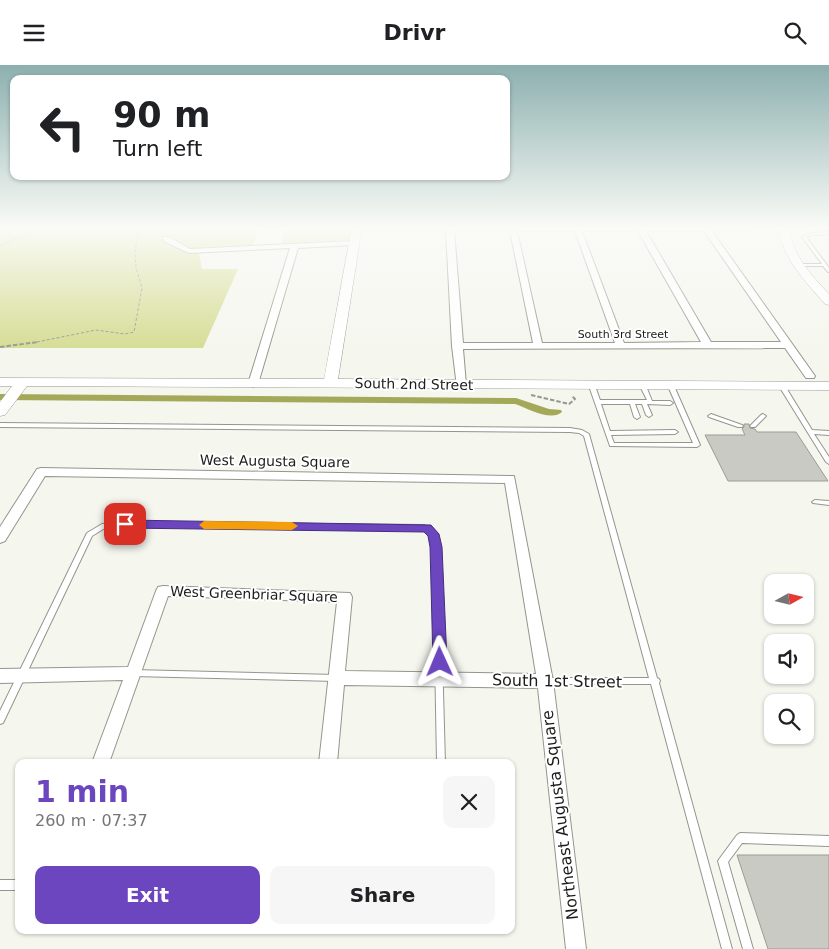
<!DOCTYPE html>
<html lang="en">
<head>
<meta charset="utf-8">
<style>
	body { margin:0; font-family:"DejaVu Sans",sans-serif; background:#f6f6f6; color:#202124; height:100vh; display:flex; flex-direction:column; font-size:19px; white-space:nowrap }
	* { box-sizing:border-box; margin:0 }
	p { font-size:16px; color:#757577 }
	.icon { flex:none; width:28px; height:28px; fill:none; stroke:currentColor; stroke-width:2; stroke-linecap:round; stroke-linejoin:round }
	.map { position:relative; flex:1; overflow:hidden }
	.sheet { position:absolute; left:15px; top:694px; width:500px; height:175px; display:flex; flex-direction:column; background:#fff; border-radius:10px; box-shadow:0 1px 4px #0004 }
	.sheet>* { flex:none }
	.hud { position:absolute; left:10px; top:10px; width:500px; height:105px; border-radius:10px; box-shadow:0 1px 4px #0004; background:#fff; color:#202124; overflow:hidden }
	.needle { width:32px; rotate:82deg }
	.buttons { position:absolute; left:764px; top:509px; display:grid; gap:10px }
	.buttons a { display:grid; place-items:center; width:50px; height:50px; border-radius:10px; background:#fff; box-shadow:0 1px 4px #0004; font-size:25px }
	.pin { position:absolute; display:grid; place-items:center; width:42px; height:42px; color:#fff; margin:-21px; border-radius:10px; box-shadow:0 2px 8px #0006 }
	.me { position:absolute; width:55px; margin:-28px; rotate:359deg; stroke-linejoin:round; filter:drop-shadow(0 0 4px #0008) }
	.turn { display:flex; align-items:center; gap:18px; height:105px; padding:0 20px; font-size:22px }
	.turn .icon { width:65px; height:65px; stroke-width:2.5 }
	.turn b { display:block; font-size:35px; line-height:42px }
	.round { display:grid; place-items:center; flex:none; width:52px; height:52px; border-radius:10px; background:#f6f6f6 }
	.summary { display:flex; align-items:center; justify-content:space-between; height:85px; padding:0 20px }
	h1 { font-size:30px; font-weight:800; line-height:38px; color:#6b46bf }
	.primary-button { display:flex; gap:10px; margin-top:auto; padding:10px 20px }
	.primary-button a { flex:1; height:58px; border-radius:10px; background:#6b46bf; color:#fff; font-size:20px; font-weight:800; line-height:58px; text-align:center }
	.primary-button a+a { background:#f6f6f6; color:#202124 }
	header { display:flex; justify-content:space-between; align-items:center; height:65px; padding:0 20px; background:#fff; font-size:22px; font-weight:800 }
	.map>svg:first-child { display:block }
	.green { fill:#d5dc93 }
	.lines { fill:none; stroke-linecap:round; stroke-linejoin:round }
	.canal { fill:#a3a959; fill-rule:evenodd }
	.building { fill:#c9cac3; stroke:#9b9c94 }
	.lane-casing { stroke:#94958d; stroke-width:2 }
	.street-casing { stroke:#94958d; stroke-width:2 }
	.secondary-casing { stroke:#94958d; stroke-width:1 }
	.path-far1 { stroke:#979892; stroke-width:1; stroke-dasharray:3 2; stroke-linecap:butt }
	.path { stroke:#979892; stroke-width:2; stroke-dasharray:4.5 2; stroke-linecap:butt }
	.lane { fill:#fff; fill-rule:evenodd }
	.street { fill:#fff; fill-rule:evenodd }
	.secondary { fill:#fff; fill-rule:evenodd }
	.route { fill:#6b46bf; stroke:#462e7c }
	.slow { fill:#f59e0b }
	.labels { text-anchor:middle; dominant-baseline:central; stroke-width:4; stroke-linejoin:round; paint-order:stroke }
	.far-street-label { font-size:11px; fill:#1d1e1b; stroke:#fff }
	.street-label { font-size:14px; fill:#1d1e1b; stroke:#fff }
	.near-street-label { font-size:16px; fill:#1d1e1b; stroke:#fff }
</style>
</head>
<body>
<header><svg class="icon" aria-label="menu" viewBox="0 0 24 24"><path d="M4 6h16M4 12h16M4 18h16"/></svg>Drivr<svg class="icon" aria-label="search" viewBox="0 0 24 24"><circle cx="10" cy="10" r="6"/><path d="M15 15l6 6"/></svg></header>
<div class="map">
<svg width="829" height="884" viewBox="0 0 829 884">
	<rect width="100%" height="100%" fill="#f5f6ee"/>
	<path class="green" d="M0 162H351L348 175 281 178 286 163 261 162 253 180 201 182 199 189 202 204H238L203 283H0Z"/>
	<g class="lines">
		<path class="canal" d="M0 329 516 333 549 344 561 345 562 347C551 357 527 343 515 339L0 335Z"/>
	</g>
	<g class="building">
		<path d="M744 359H749L750 363 755 364 757 367H796L828 416H728L705 370H745L742 364 744 362Z"/>
		<path d="M737 790H829V884H768Z"/>
	</g>
	<g class="lines">
		<defs>
			<g id="lane">
				<path d="M742 162H746L748 165 746 166 706 165 704 164 706 163 743 164Z"/>
				<path d="M829 167V169L813 170 806 172 827 200 829 203V207H828L823 201H797V199H822L802 172 813 168Z"/>
				<path d="M592 319 595 321 600 335H647L640 321 643 319 646 321 652 336H670L673 338 670 340 647 339 652 350 649 352 646 350 642 339H635L640 352 637 354 634 352 630 339H601L610 366 675 365 678 367 675 369 611 370 614 378H693L668 321 671 319 674 321 700 380 697 382 610 381 589 321Z"/>
				<path d="M782 319 785 321 812 365 829 366V370L814 369 829 392V399L826 397 779 321Z"/>
				<path d="M711 349 742 360 743 361 742 362H738L709 352 708 351Z"/>
				<path d="M763 349 766 351 755 362H751L750 361 761 350Z"/>
				<path d="M0 358 570 363 582 365 589 369 657 613 659 614 660 616 659 618 732 884H722L651 619H546L543 618 542 616 543 614 546 613H649L584 371 579 368 570 367 0 362Z"/>
				<path d="M815 435 829 436V440L813 438 812 437Z"/>
				<path d="M125 457 424 460 433 464 439 482 445 698H437L433 482 428 467 423 464 125 461 105 463 92 471 3 658 0 659V646L87 468 102 459Z"/>
				<path d="M133 605 336 610 339 611 340 613 339 615 336 616 133 611 130 610 129 608 130 606Z"/>
				<path d="M740 768 829 771V781L742 778 728 797 753 884H743L718 796 720 793 737 770Z"/>
				<rect x="0" y="815" width="19" height="10"/>
			</g>
			<g id="street">
				<path d="M354 162H709L815 311 814 313H806L785 283 463 284 466 320 465 322H457L452 281 446 165H354ZM454 165 510 166 533 278H463ZM517 166H575L615 278H542ZM582 166H638L701 277 624 278ZM646 166H704L781 277H711Z"/>
				<path d="M163 172H169L190 184 353 176 357 178 353 180 298 183 258 319 253 322 248 319 290 183 189 188 163 176Z"/>
				<path d="M41 403 514 411 553 616 586 884H566L538 623 344 620 337 698H319L337 537 168 531 109 698H92L123 615 0 618V604L128 602 156 526 158 522 163 521 350 528 352 532 345 606 536 609 505 418 45 411 5 476 0 478V462L37 404Z"/>
			</g>
			<g id="secondary">
				<path d="M352 162H362L338 314 829 317V325L27 321 5 350 0 351V337L12 321H0V313L324 314Z"/>
				<path d="M778 162H788C793 190 810 209 829 229V240L825 239C804 215 783 194 778 162Z"/>
			</g>
		</defs>
		<use href="#lane" class="lane-casing"/>
		<use href="#street" class="street-casing"/>
		<use href="#secondary" class="secondary-casing"/>
		<g class="path-far1">
			<path d="M0 181 43 162"/>
			<path d="M32 278 96 265 125 269 134 267 142 223 136 203 135 187 137 172 134 162"/>
		</g>
		<g class="path">
			<path d="M0 282 38 277"/>
			<path d="M531 330 569 339 575 334 572 331"/>
		</g>
		<use href="#lane" class="lane"/>
		<use href="#street" class="street"/>
		<use href="#secondary" class="secondary"/>
	</g>
	<linearGradient id="sky" x2="0" y2="1"><stop stop-color="#8cb0af"/><stop offset="0.57" stop-color="#fafbf7"/><stop offset="1" stop-color="#fafbf7" stop-opacity="0"/></linearGradient>
	<rect width="829" height="286" fill="url(#sky)"/>
	<path class="route" d="M125 455 431 460 439 469 442 482 447 597 445 601 440 603 435 601 433 597 430 482 428 471 424 467 125 463 119 459Z"/>
	<path class="slow" d="M204 456 292 457 298 461 292 465 204 464 199 460Z"/>
	<g class="labels">
		<g class="far-street-label">
			<text x="623" y="269">South 3rd Street</text>
		</g>
		<g class="street-label">
			<text transform="translate(414 319) rotate(1)">South 2nd Street</text>
			<text transform="translate(275 396) rotate(1)">West Augusta Square</text>
			<text transform="translate(254 529) rotate(2)">West Greenbriar Square</text>
		</g>
		<g class="near-street-label">
			<text transform="translate(557 616) rotate(1)">South 1st Street</text>
			<text transform="translate(560 750) rotate(-97)">Northeast Augusta Square</text>
		</g>
	</g>
</svg>
<div class="buttons">
<a><svg class="needle" viewBox="-14 -14 28 28"><path d="M0-13l5 13h-10z" fill="#e53935"/><path d="M0 13l5-13h-10z" fill="#757577"/></svg></a>
<a><svg class="icon" aria-label="sound" viewBox="0 0 24 24"><path d="M4 9h4l5-4v14l-5-4H4zM17 9q2 3 0 6"/></svg></a>
<a><svg class="icon" aria-label="search" viewBox="0 0 24 24"><circle cx="10" cy="10" r="6"/><path d="M15 15l6 6"/></svg></a>
</div>
<div class="pin" style="left:125px;top:459px;background:#d93025"><svg class="icon" aria-label="arrive" viewBox="0 0 24 24"><path d="M6 21V4h12l-3 4 3 4H6"/></svg></div>
<svg class="me" style="left:440px;top:597px" viewBox="-20 -20 40 40"><path d="M0-17L14 15 0 8-14 15z" fill="#6b46bf" stroke="#fff" stroke-width="4"/></svg>
<div class="hud">
<div class="turn"><svg class="icon" aria-label="left" viewBox="0 0 24 24"><path d="M17 20v-9H6M10 6l-5 5 5 5"/></svg><div><b>90 m</b>Turn left</div></div>
</div>
<section class="sheet">
<div class="summary"><div><h1>1 min</h1><p>260 m · 07:37</p></div><a class="round"><svg class="icon" aria-label="close" viewBox="0 0 24 24"><path d="M6 6l12 12M18 6L6 18"/></svg></a></div>
<div class="primary-button"><a>Exit</a><a>Share</a></div>
</section>
</div>
</body>
</html>
